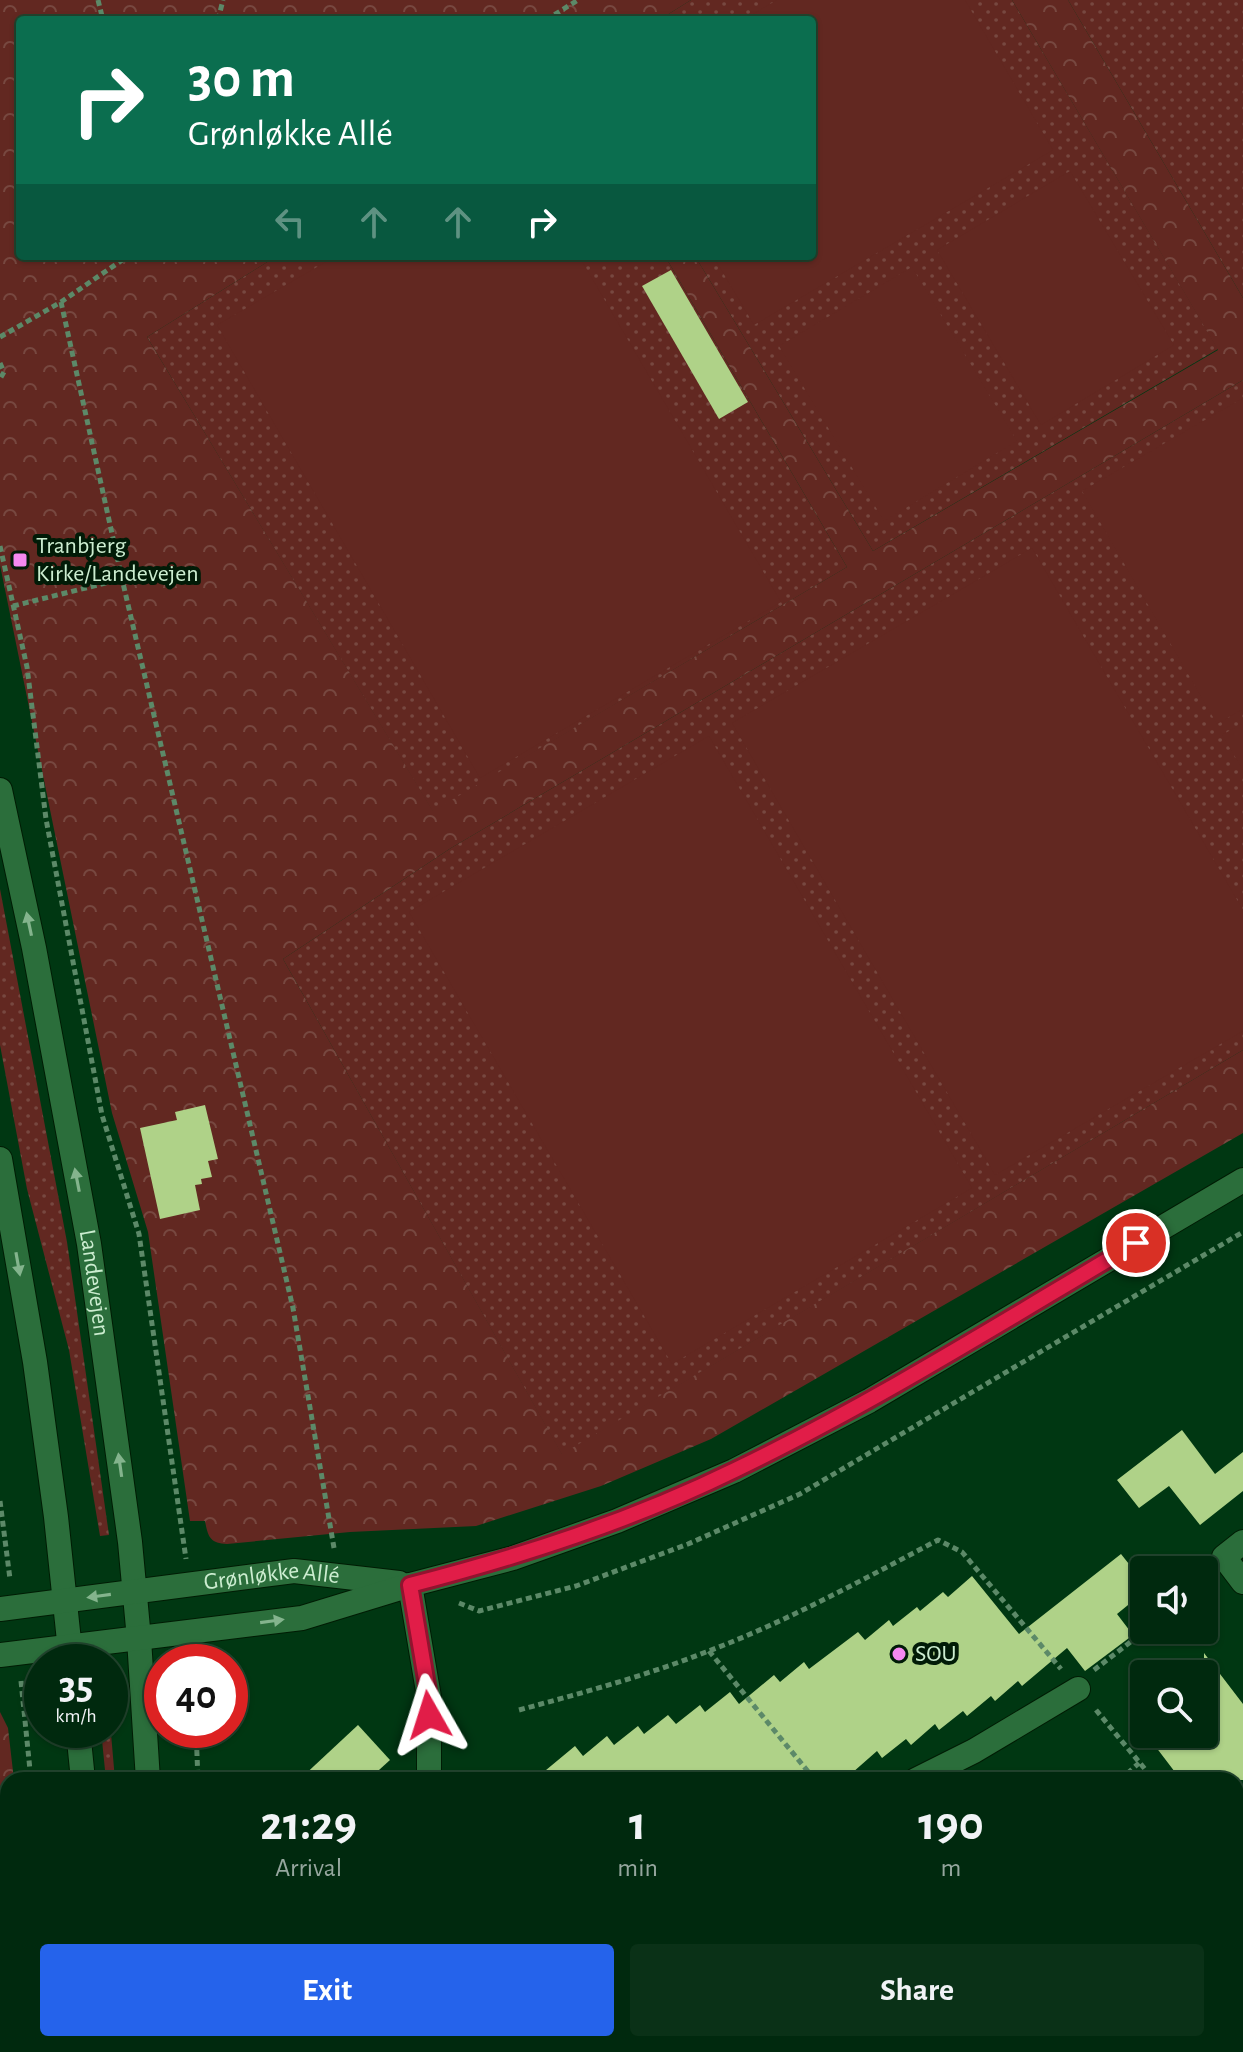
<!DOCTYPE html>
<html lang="en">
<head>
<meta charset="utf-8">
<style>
	body { margin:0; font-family:"Alegreya Sans",sans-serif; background:#0a3117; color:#f1f3f6; height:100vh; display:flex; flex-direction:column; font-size:30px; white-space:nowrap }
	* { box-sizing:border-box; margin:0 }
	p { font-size:26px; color:#95a69e }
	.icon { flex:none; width:44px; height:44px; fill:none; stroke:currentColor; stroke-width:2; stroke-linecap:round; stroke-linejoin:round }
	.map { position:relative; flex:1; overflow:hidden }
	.details { position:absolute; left:0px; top:1772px; width:1244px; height:280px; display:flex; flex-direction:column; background:#00290e; border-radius:24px 24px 0 0; box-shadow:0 2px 6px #0004,0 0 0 2px #22452e }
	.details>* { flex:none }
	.hud { position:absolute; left:16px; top:16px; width:800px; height:244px; border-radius:8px; box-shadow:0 2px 6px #0004,0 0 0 2px #22452e; background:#0b6e4f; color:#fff; overflow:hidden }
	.controls { position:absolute; left:1130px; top:1556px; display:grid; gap:16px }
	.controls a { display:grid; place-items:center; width:88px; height:88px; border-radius:8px; background:#00290e; box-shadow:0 2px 6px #0004,0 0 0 2px #22452e; font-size:40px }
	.speed { position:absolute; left:24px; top:1644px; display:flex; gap:16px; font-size:40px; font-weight:700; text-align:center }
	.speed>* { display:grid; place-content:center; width:104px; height:104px; border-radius:50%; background:#00290e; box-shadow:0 2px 6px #0004,0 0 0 2px #22452e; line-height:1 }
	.speed small { font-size:20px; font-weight:400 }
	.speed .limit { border:12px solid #d22; background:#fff; color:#111 }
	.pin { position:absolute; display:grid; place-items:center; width:68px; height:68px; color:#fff; margin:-34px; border:4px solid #fff; border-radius:50%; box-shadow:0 2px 8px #0007 }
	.me { position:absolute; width:88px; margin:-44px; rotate:354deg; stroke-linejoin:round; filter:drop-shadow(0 0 6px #0008) }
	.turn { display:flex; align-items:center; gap:28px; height:168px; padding:0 40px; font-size:36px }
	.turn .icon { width:104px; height:104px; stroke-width:2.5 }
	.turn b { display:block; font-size:56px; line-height:68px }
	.lanes { display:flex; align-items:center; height:76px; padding:0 40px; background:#0003; justify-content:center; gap:40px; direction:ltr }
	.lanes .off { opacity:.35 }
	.eta { display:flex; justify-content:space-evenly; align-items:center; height:136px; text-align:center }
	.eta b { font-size:48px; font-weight:600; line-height:56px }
	.action { display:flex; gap:16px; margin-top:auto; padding:16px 40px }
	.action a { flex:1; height:92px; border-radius:8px; background:#2563eb; color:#fff; font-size:32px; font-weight:600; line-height:92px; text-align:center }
	.action a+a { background:#0a3117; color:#f1f3f6 }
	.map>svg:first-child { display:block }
	.grass { fill:url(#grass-dots) }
	.forest { fill:url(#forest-crowns) }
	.garden { fill:#622821 }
	.building { fill:#afd288 }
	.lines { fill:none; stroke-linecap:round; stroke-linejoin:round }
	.street-casing { stroke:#001c04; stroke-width:26 }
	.secondary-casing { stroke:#001c04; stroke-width:26 }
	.path { stroke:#5c8968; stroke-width:5; stroke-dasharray:6 4; stroke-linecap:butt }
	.street { stroke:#2b6e3b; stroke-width:24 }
	.secondary { stroke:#2b6e3b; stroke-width:24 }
	.oneway { fill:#84b48d }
	.route-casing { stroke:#92132f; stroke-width:20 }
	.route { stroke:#e11d48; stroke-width:14 }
	.poi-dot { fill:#f589ef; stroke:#011b07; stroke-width:3 }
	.labels { text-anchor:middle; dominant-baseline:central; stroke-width:8; stroke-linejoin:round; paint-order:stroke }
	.poi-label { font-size:24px; fill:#ccedd0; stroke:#011b07; text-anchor:start }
	.street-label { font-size:24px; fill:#ccedd0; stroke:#011b07 }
</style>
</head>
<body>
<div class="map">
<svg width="1243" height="2052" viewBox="0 0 1243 2052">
	<defs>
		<pattern id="grass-dots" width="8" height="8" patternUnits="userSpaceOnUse" patternTransform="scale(2)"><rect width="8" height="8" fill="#622821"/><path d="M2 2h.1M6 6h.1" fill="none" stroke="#774840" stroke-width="1.8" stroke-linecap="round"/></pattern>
		<pattern id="forest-crowns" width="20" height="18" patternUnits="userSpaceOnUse" patternTransform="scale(2)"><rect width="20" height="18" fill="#622821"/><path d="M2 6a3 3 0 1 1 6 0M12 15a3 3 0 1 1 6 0" fill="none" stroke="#774840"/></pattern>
	</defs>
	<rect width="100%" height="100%" fill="#003712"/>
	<g class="grass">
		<path d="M691 0H1012L1218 349 873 551 695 256H812V20H659Z"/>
		<path d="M1068 0H1243V298Z"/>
		<path d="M277 256H665L847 567 433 812 147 337Z"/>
		<path d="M1243 380V1050L562 1455 283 959 451 848Z"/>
		<path d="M0 889 67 1242 109 1535 100 1536 69 1350 27 1189 0 1045Z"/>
		<path d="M110 1722 115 1780H106L101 1730H110Z"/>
	</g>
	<g class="forest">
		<path d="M0 0H691L659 20H20V256H277L147 337 433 811 847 567 665 256H695L873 551 1218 350 1012 0H1068L1243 298V380L451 848 283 959 562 1454 1243 1050V1133L711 1439 601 1486 476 1526 350 1532 227 1544C210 1543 208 1537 205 1521H190L148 1232 112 1113 0 565Z"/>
		<path d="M0 1712 8 1728 14 1780H8V2044H45L46 2052H0V2013L3 2010 0 1973Z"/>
	</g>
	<g class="garden">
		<path d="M777 0H965L1053 150 754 325 713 256H812V20H743Z"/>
		<path d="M1070 171 1174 345 1041 425 937 250Z"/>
		<path d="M336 256H579L781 602 480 778 217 325Z"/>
		<path d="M912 267 1017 441 884 521 779 346Z"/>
		<path d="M1243 398V709L1217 724 1082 491Z"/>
		<path d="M1032 548 1243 910V1031L995 1175 732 723Z"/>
		<path d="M1243 723V770L1222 735Z"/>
		<path d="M709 736 972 1188 672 1364 409 912Z"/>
	</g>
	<g class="building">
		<path d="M671 270 748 402 719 419 642 286Z"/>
		<path d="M205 1105 218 1159 208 1161 212 1177 201 1179 202 1184 195 1185 200 1210 160 1219 140 1128 177 1120 175 1112Z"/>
		<path d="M1182 1430 1215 1474 1243 1452V1491L1200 1525 1169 1486 1139 1508 1117 1480Z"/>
		<path d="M1121 1554 1144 1583V1592L1117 1614 1133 1635 1085 1671 1067 1648 1022 1686 1018 1681 995 1701 991 1696 967 1716 963 1711 939 1730 935 1724 911 1745 906 1739 882 1758 877 1751 844 1780H534L575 1746 583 1756 607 1736 614 1745 638 1726 644 1734 668 1715 676 1724 700 1705 705 1712 730 1692 739 1704 774 1675 780 1682 804 1662 809 1669 858 1632 865 1640 889 1620 893 1626 917 1607 920 1611 943 1592 948 1597 972 1576 1019 1634Z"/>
		<path d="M1204 1653 1243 1704V1780H1181L1146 1734H1204Z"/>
		<path d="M358 1725 390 1760 368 1780H299Z"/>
	</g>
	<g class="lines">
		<defs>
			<g id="street">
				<path d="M1243 1542 1224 1557 1243 1582"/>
				<path d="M916 1780 974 1751 1078 1689"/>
				<path d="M1236 1958 1243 1952"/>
				<path d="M642 2044 648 2052"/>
				<path d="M1125 2052 1135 2044"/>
			</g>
			<g id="secondary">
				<path id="s1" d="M0 790 34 948 89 1244 130 1542 139 1639 148 1780"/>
				<path d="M0 1159 35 1362 56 1517 71 1660"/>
				<path d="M410 1585 429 1697V1780"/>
				<path id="s2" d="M0 1609 294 1571 399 1583"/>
				<path d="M0 1655 302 1618 410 1585 513 1558 617 1521 734 1471 869 1401 1243 1180"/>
				<path d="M78 1730 83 1780"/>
				<path d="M110 2044 111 2052"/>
				<path d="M161 2044 162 2052"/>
				<path d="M423 2052V2044"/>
			</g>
		</defs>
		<use href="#street" class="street-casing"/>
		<use href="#secondary" class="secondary-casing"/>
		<g class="path">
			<path d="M98 0 103 20"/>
			<path d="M218 20 223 0"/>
			<path d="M546 20 578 0"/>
			<path d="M61 302 122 579 293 1308 334 1548"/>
			<path d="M0 337 61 302 128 256"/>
			<path d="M0 363 4 372 0 379"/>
			<path d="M0 546 27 667 46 819 102 1115 139 1234 186 1559"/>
			<path d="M13 606 122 579"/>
			<path d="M0 1501 10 1579"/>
			<path d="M459 1603 479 1611 576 1586 688 1544 800 1494 1243 1232"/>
			<path d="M709 1651 815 1780"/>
			<path d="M1094 1670 1146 1630"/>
			<path d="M21 1681 31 1780"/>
			<path d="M519 1710C582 1693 645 1676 706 1652 786 1622 862 1580 938 1540L962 1552 1061 1669"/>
			<path d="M1096 1710 1154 1780"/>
			<path d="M196 1730 198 1780"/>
			<path d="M1120 1780 1139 1763"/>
			<path d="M1236 1877 1243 1886"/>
			<path d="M57 2044 58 2052"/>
			<path d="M1036 2044 1042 2052"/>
			<path d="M196 2052V2044"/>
		</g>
		<use href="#street" class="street"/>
		<use href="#secondary" class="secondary"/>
	</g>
	<defs><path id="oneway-solid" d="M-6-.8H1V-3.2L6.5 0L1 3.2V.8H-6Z" transform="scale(2)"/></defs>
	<g class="oneway">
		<use href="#oneway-solid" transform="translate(29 924) rotate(-102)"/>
		<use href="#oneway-solid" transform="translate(77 1180) rotate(-101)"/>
		<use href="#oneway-solid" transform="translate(18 1264) rotate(80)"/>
		<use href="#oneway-solid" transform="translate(120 1465) rotate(-98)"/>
		<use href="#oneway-solid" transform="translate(99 1596) rotate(172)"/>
		<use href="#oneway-solid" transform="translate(272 1621) rotate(-8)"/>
	</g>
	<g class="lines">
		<defs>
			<path id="route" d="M429 1715V1697L410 1585C522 1556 631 1521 735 1470 874 1403 1004 1321 1136 1243"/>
		</defs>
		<use href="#route" class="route-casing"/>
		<use href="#route" class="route"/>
	</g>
	<g class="poi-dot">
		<rect x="12" y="552" width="16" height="16" rx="4"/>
		<circle cx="899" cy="1654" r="8"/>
	</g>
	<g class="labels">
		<g class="poi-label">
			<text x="36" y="546">Tranbjerg<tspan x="36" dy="28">Kirke/Landevejen</tspan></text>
			<text x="915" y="1654">SOU</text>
		</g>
		<g class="street-label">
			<text stroke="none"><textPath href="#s1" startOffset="502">Landevejen</textPath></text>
			<text stroke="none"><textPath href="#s2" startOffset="274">Grønløkke Allé</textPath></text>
		</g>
	</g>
</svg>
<div class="controls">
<a><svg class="icon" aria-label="sound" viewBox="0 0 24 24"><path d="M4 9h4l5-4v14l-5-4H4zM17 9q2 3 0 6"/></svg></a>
<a><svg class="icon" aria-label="search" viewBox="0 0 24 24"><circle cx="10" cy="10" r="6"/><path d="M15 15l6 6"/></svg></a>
</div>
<div class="speed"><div>35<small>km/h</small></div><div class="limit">40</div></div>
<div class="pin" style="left:1136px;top:1243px;background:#d93025"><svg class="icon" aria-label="arrive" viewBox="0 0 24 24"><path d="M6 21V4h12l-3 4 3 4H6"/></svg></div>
<svg class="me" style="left:429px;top:1715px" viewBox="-20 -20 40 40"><path d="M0-17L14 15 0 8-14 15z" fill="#e11d48" stroke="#fff" stroke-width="4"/></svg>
<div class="hud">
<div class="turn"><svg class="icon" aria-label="right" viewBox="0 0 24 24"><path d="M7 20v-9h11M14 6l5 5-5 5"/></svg><div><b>30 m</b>Grønløkke Allé</div></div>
<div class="lanes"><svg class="icon off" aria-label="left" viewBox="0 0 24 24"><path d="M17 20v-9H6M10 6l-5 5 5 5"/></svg><svg class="icon off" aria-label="ahead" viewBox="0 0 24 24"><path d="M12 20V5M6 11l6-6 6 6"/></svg><svg class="icon off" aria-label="ahead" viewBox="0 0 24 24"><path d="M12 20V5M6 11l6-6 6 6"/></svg><svg class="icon" aria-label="right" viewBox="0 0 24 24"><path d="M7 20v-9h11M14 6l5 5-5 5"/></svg></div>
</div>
<section class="details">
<div class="eta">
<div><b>21:29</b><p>Arrival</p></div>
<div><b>1</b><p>min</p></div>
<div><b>190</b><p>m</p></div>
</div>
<div class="action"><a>Exit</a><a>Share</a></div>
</section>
</div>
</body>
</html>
